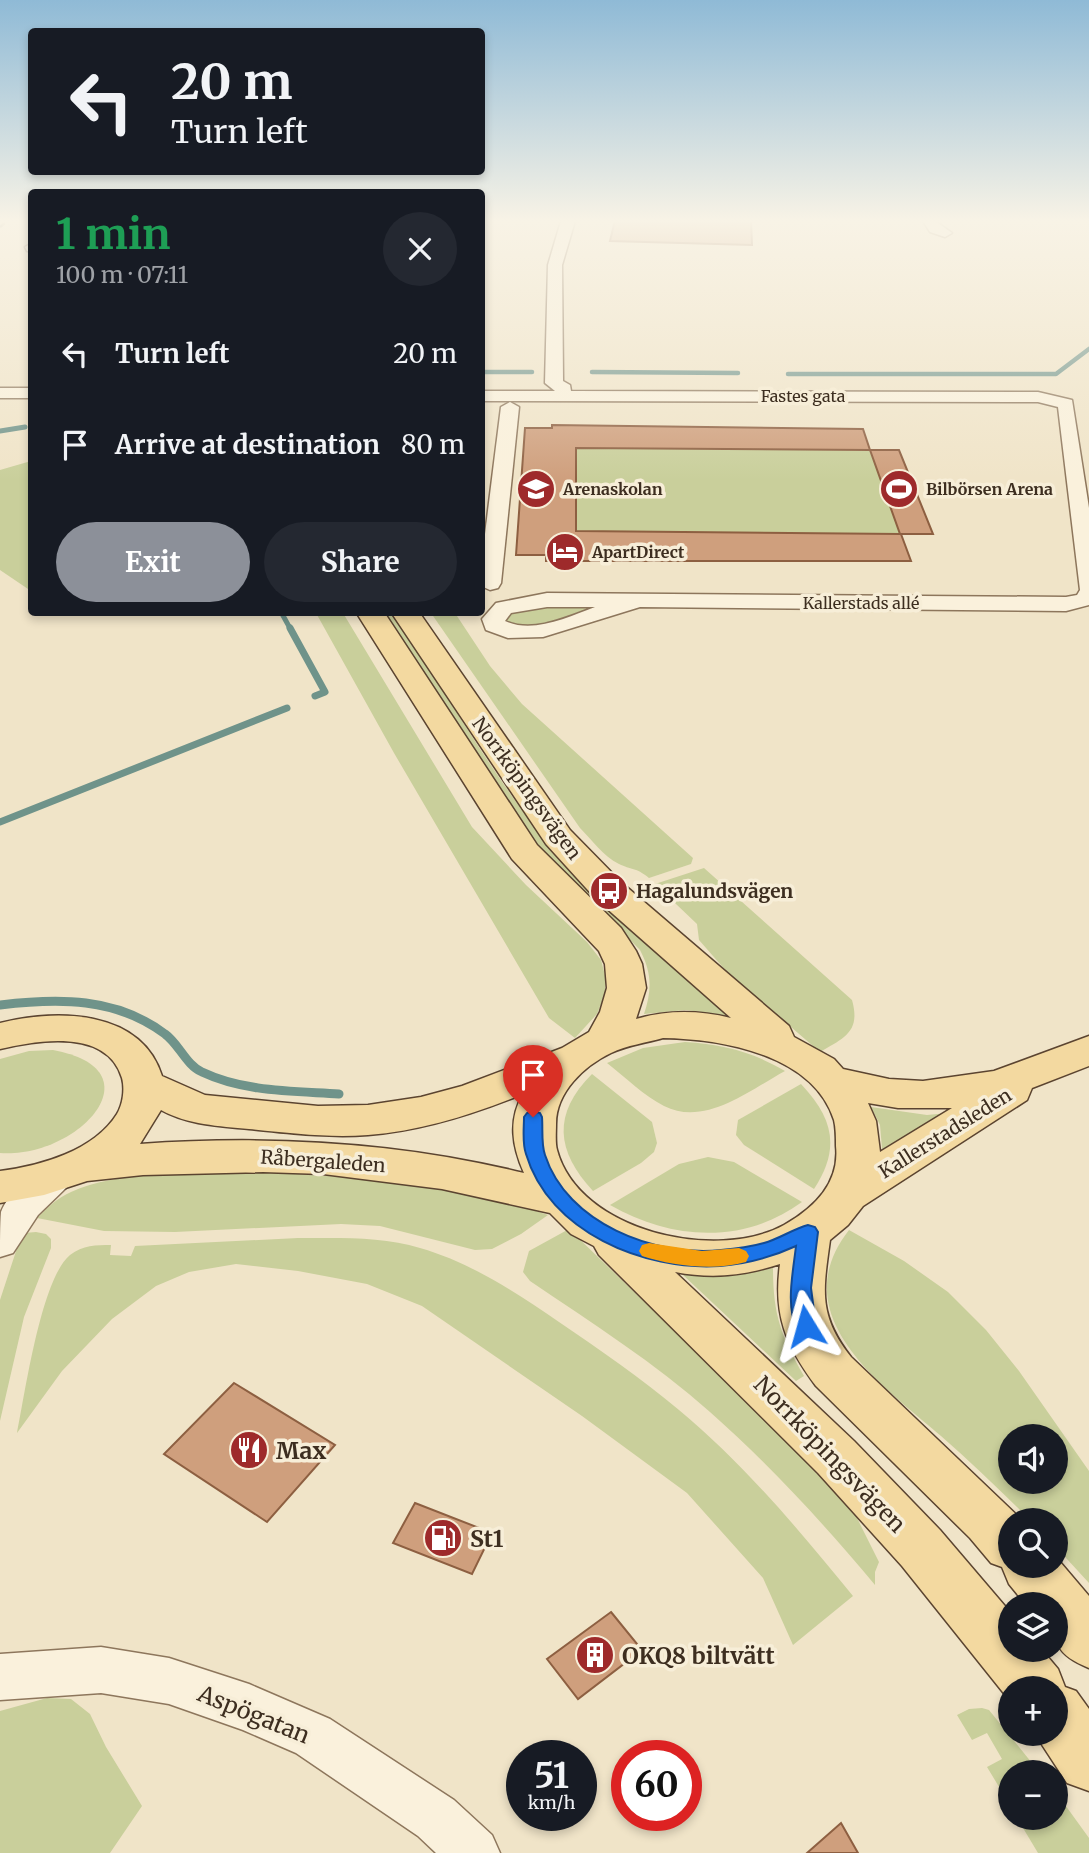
<!DOCTYPE html>
<html lang="en">
<head>
<meta charset="utf-8">
<style>
	body { margin:0; font-family:Merriweather,serif; background:#242831; color:#f1f3f6; height:100vh; display:flex; flex-direction:column; font-size:26px; white-space:nowrap }
	* { box-sizing:border-box; margin:0 }
	p { font-size:23px; color:#9ea1a6 }
	.icon { flex:none; width:38px; height:38px; fill:none; stroke:currentColor; stroke-width:2; stroke-linecap:round; stroke-linejoin:round }
	.map { position:relative; flex:1; overflow:hidden }
	.panel { position:absolute; left:28px; top:189px; width:457px; height:427px; display:flex; flex-direction:column; background:#171b24; border-radius:7px; box-shadow:0 4px 10px #0003 }
	.panel>* { flex:none }
	.guide { position:absolute; left:28px; top:28px; width:457px; height:147px; border-radius:7px; box-shadow:0 4px 10px #0003; background:#171b24; color:#f1f3f6; overflow:hidden }
	.tools { position:absolute; left:998px; top:1424px; display:grid; gap:14px }
	.tools a { display:grid; place-items:center; width:70px; height:70px; border-radius:50%; background:#171b24; box-shadow:0 4px 10px #0003; font-size:35px }
	.speed { position:absolute; left:506px; top:1740px; display:flex; gap:14px; font-size:35px; font-weight:700; text-align:center }
	.speed>* { display:grid; place-content:center; width:91px; height:91px; border-radius:50%; background:#171b24; box-shadow:0 4px 10px #0003; line-height:1 }
	.speed small { font-size:18px; font-weight:400 }
	.speed .limit { border:10px solid #d22; background:#fff; color:#111 }
	.pin { position:absolute; display:grid; place-items:center; width:60px; height:60px; color:#fff; margin:-72px -30px; border-radius:50% 50% 50% 0; rotate:-45deg; box-shadow:0 0 7px #0007 }
	.pin .icon { rotate:45deg }
	.me { position:absolute; width:77px; margin:-38px; rotate:352deg; stroke-linejoin:round; filter:drop-shadow(0 0 5px #0008) }
	.turn { display:flex; align-items:center; gap:24px; height:147px; padding:0 28px; font-size:32px }
	.turn .icon { width:91px; height:91px; stroke-width:2.5 }
	.turn b { display:block; font-size:49px; line-height:60px }
	.round { display:grid; place-items:center; flex:none; width:74px; height:74px; border-radius:37px; background:#242831 }
	.head { display:flex; align-items:center; justify-content:space-between; height:119px; padding:0 28px }
	h1 { font-size:42px; font-weight:700; line-height:52px; color:#1e9e55 }
	.action { display:flex; gap:14px; margin-top:auto; padding:14px 28px }
	.action a { flex:1; height:80px; border-radius:42px; background:#8c9099; color:#fff; font-size:28px; font-weight:700; line-height:80px; text-align:center }
	.action a+a { background:#242831; color:#f1f3f6 }
	ul { padding:0; list-style:none }
	li { display:flex; align-items:center; gap:21px; height:91px; padding:0 28px }
	li div { flex:1 }
	li b { display:block; font-size:26px }
	li em { font-style:normal }
	.map>svg:first-child { display:block }
	.green { fill:#c9cf9b; fill-rule:evenodd }
	.lines { fill:none; stroke-linecap:round; stroke-linejoin:round }
	.stream-far3 { stroke:#6f938a; stroke-width:4.5 }
	.stream-far2 { stroke:#6f938a; stroke-width:5 }
	.stream-far1 { stroke:#6f938a; stroke-width:7 }
	.stream { stroke:#6f938a; stroke-width:9 }
	.building { fill:#cf9f7d; stroke:#8d5f41; stroke-width:2; fill-rule:evenodd }
	.minor-casing { stroke:#8d765c; stroke-width:3 }
	.major-casing { stroke:#5b4430; stroke-width:3 }
	.minor { fill:#faf1dc; fill-rule:evenodd }
	.major { fill:#f3d9a0; fill-rule:evenodd }
	.rail { stroke:#3d2e20; stroke-width:2.5; stroke-dasharray:6 6; stroke-linecap:butt }
	.route { fill:#1a73e8; stroke:#114b97; stroke-width:2 }
	.slow { fill:#f59e0b }
	.labels { text-anchor:middle; dominant-baseline:central; stroke-width:7; stroke-linejoin:round; paint-order:stroke }
	.far-street-label { font-size:16px; fill:#3d2e20; stroke:#f7eed8 }
	.far-poi-label { font-size:16px; font-weight:bold; fill:#3d2e20; stroke:#f7eed8; text-anchor:start }
	.street-label { font-size:19px; fill:#3d2e20; stroke:#f7eed8 }
	.poi-label { font-size:19px; font-weight:bold; fill:#3d2e20; stroke:#f7eed8; text-anchor:start }
	.near-poi-label { font-size:23px; font-weight:bold; fill:#3d2e20; stroke:#f7eed8; text-anchor:start }
	.near-street-label { font-size:23px; fill:#3d2e20; stroke:#f7eed8 }
</style>
</head>
<body>
<div class="map">
<svg width="1089" height="1853" viewBox="0 0 1089 1853">
	<rect width="100%" height="100%" fill="#f0e4c8"/>
	<g class="green">
		<path d="M576 448 870 450 900 534 576 531Z"/>
		<path d="M31 461H32L31 591 0 570V470Z"/>
		<path d="M533 605 596 606 537 627 509 624 506 620 511 612Z"/>
		<path d="M316 613H343L472 827 526 885 587 942 601 960 606 979 605 994 597 1014 575 1038 549 1018 394 753Z"/>
		<path d="M383 613H393C445 691 492 775 551 848 602 912 669 963 730 1016L686 1010 644 1014C652 990 652 973 640 950L530 838Z"/>
		<path d="M431 613H455L490 666 522 704 693 858 691 864 649 878C636 867 631 870 619 864 603 856 592 840 580 828Z"/>
		<path d="M704 868 852 1000C861 1032 844 1038 820 1052L727 972 699 940 697 924 655 884Z"/>
		<path d="M685 1042C722 1044 753 1052 785 1071 750 1090 705 1127 664 1106 644 1096 625 1077 607 1063L643 1048Z"/>
		<path d="M53 1050C161 1070 77 1159 0 1153V1059L29 1051Z"/>
		<path d="M592 1074 652 1122 657 1143 654 1152 641 1163 593 1191C556 1151 552 1114 592 1074Z"/>
		<path d="M801 1084C833 1118 841 1148 814 1189L744 1145 736 1135 738 1120Z"/>
		<path d="M871 1107 927 1115 948 1113 883 1160 880 1125Z"/>
		<path d="M708 1157 734 1162 802 1202C743 1245 671 1240 610 1205L679 1164Z"/>
		<path d="M246 1171C348 1177 451 1181 548 1215L521 1234 492 1249 475 1250 380 1226 341 1224 175 1232 104 1231 37 1218C47 1208 57 1198 71 1192 117 1171 195 1172 246 1171Z"/>
		<path d="M569 1229 776 1429 856 1516 879 1562 875 1572V1585C824 1524 770 1465 710 1412 655 1363 592 1323 530 1281L523 1272 529 1251Z"/>
		<path d="M849 1230 904 1261 948 1292 986 1330 1019 1371 1089 1471V1583L1055 1546V1521H1031C1002 1492 972 1463 941 1436 883 1386 782 1316 849 1230ZM1010 1437H1055V1482H1010Z"/>
		<path d="M36 1232 46 1234 51 1239V1248L24 1317 0 1421V1300L20 1239 24 1233Z"/>
		<path d="M298 1238C338 1238 382 1236 420 1248 472 1263 515 1292 559 1322 600 1350 641 1378 679 1410 744 1464 800 1531 853 1596L793 1645 763 1578 687 1493 582 1416 422 1306 367 1284 298 1271 236 1264 189 1272 156 1286 112 1319 62 1371 17 1433C25 1394 41 1279 70 1255 83 1245 96 1245 111 1245L110 1255 131 1256 135 1246Z"/>
		<path d="M773 1268C773 1315 781 1336 804 1376L796 1381 683 1275 744 1274Z"/>
		<path d="M47 1698 71 1699 90 1714 106 1747 142 1806 110 1853H0V1711Z"/>
		<path d="M982 1708 989 1710 1040 1773H1010V1805L987 1767 1002 1759 987 1733 972 1740 957 1715 969 1709Z"/>
		<path d="M1055 1791 1089 1838V1853H1038L1017 1818H1055Z"/>
	</g>
	<g class="lines">
		<g class="stream-far3">
			<path d="M481 372H532"/>
			<path d="M592 372 738 373"/>
			<path d="M788 374H1056L1089 349"/>
		</g>
		<g class="stream-far2">
			<path d="M0 431 25 427"/>
			<path d="M281 612 291 630"/>
		</g>
		<g class="stream-far1">
			<path d="M290 628 325 692 315 696"/>
			<path d="M0 822 287 708"/>
		</g>
		<path class="stream" d="M0 1005C58 998 116 997 165 1034 179 1044 186 1065 202 1072 244 1092 293 1091 339 1094"/>
	</g>
	<g class="building">
		<path d="M615 220H751L752 245 610 241Z"/>
		<path d="M552 425 863 429 870 450H899L933 534H901L911 561H546V555H516L525 428H552ZM576 448 870 450 900 534 576 531Z"/>
		<path d="M234 1383 335 1445 267 1522 164 1454Z"/>
		<path d="M415 1503 492 1533 472 1574 393 1543Z"/>
		<path d="M611 1612 642 1650 578 1699 547 1659Z"/>
		<path d="M841 1823 858 1853H807Z"/>
	</g>
	<g class="lines">
		<defs>
			<g id="minor">
				<path d="M561 221H575L562 265 563 381 570 385 571 391 1038 392 1072 400 1089 508V605L1066 611 640 607 543 637 508 638 486 630 482 619 496 603 547 593 1066 597 1077 595 1080 590 1058 407 1038 402 481 401V391H555L545 383 548 265ZM547 607H595C568 617 533 634 505 621L511 613Z"/>
				<path d="M923 221H935L952 233 945 237 930 232Z"/>
				<path d="M32 243V252L27 251 25 247Z"/>
				<rect x="0" y="388" width="32" height="10"/>
				<path d="M510 402 519 407 501 583 498 588 490 590 481 586V566L501 407Z"/>
				<path d="M54 1165 67 1169 72 1178 67 1187 38 1215 13 1253 0 1257C0 1244 0 1224 1 1212 8 1193 35 1171 54 1165Z"/>
				<path d="M101 1647 169 1658 249 1684 330 1719 454 1800 492 1835 500 1853H436L418 1836 296 1753 243 1730 169 1704 101 1693 0 1700V1654Z"/>
			</g>
			<path id="major" d="M356 612H384L537 845 621 928 636 951 642 964 646 988 636 1019C667 1010 698 1010 731 1018L596 899 546 844 391 612H419L570 830 622 883 789 1026 794 1037 834 1059 843 1069 889 1079 923 1081 994 1071 1089 1036V1066L1032 1088 1027 1100 863 1206 848 1225 830 1240C823 1291 818 1315 851 1357L1023 1521H1010V1566H1055V1556L1089 1596V1668C1052 1653 1055 1641 1055 1605H1026L1009 1584 1002 1567 991 1563 970 1538 816 1386C786 1346 773 1315 780 1264 744 1276 712 1279 675 1272L854 1441 940 1530 1010 1612V1650H1042L1058 1669 1065 1687 1076 1691 1089 1709V1791L1067 1783 1035 1734H1055V1689H1010V1701L902 1566 818 1473 599 1255 594 1246 571 1234 550 1213 442 1189 323 1174 263 1172 143 1175 87 1181 44 1195 0 1203V1171C40 1166 94 1151 117 1114 123 1104 125 1089 122 1078 107 1028 38 1040 0 1049V1023C57 1009 141 1009 162 1076L205 1095 318 1106 368 1105 421 1097 462 1086 562 1048 589 1032 600 1012 607 988 605 964 599 951 512 859ZM663 1038C721 1039 813 1054 834 1120 836 1128 836 1138 836 1146 840 1183 814 1208 784 1225 717 1262 579 1232 557 1150 555 1143 556 1132 556 1124 556 1092 584 1066 611 1053 627 1045 646 1043 663 1038ZM523 1094C508 1120 512 1146 524 1173 399 1142 269 1135 140 1144L161 1110C188 1125 219 1126 249 1129 289 1133 328 1138 368 1135 421 1131 474 1114 523 1094ZM868 1103 898 1108H952L880 1152 876 1121Z"/>
		</defs>
		<use href="#minor" class="minor-casing"/>
		<use href="#major" class="major-casing"/>
		<use href="#minor" class="minor"/>
		<use href="#major" class="major"/>
		<path class="rail" d="M0 227 7 221"/>
	</g>
	<linearGradient id="sky" x2="0" y2="1"><stop stop-color="#8fbad6"/><stop offset="0.46" stop-color="#f8f3e6"/><stop offset="1" stop-color="#f8f3e6" stop-opacity="0"/></linearGradient>
	<rect width="1089" height="480" fill="url(#sky)"/>
	<path class="route" d="M533 1111 540 1113 542 1117C543 1129 541 1144 545 1155 567 1223 654 1257 721 1250 735 1249 750 1247 764 1243 779 1239 793 1229 808 1225L815 1227 818 1232 811 1288 816 1326 813 1332 806 1335 798 1332C785 1307 793 1273 796 1246 772 1257 746 1264 720 1266 644 1271 549 1232 526 1154 522 1143 524 1129 524 1117L527 1113Z"/>
	<path class="slow" d="M649 1243 702 1251 739 1248 746 1251 749 1256 746 1262C716 1271 672 1266 642 1256L639 1251 642 1245Z"/>
	<defs>
		<symbol id="school-disc" viewBox="-11 -11 22 22"><circle r="9.5" fill="#9e2a2b" stroke="#f7eed8"/><path d="M0-5L7-2L0 1L-7-2ZM-4 1L0 2.5L4 1V4Q0 6-4 4Z" fill="#fff"/></symbol>
		<symbol id="stadium-disc" viewBox="-11 -11 22 22"><circle r="9.5" fill="#9e2a2b" stroke="#f7eed8"/><path d="M0-5a6.5 5 0 1 0 0 10a6.5 5 0 1 0 0-10ZM-3.5-1.8h7v3.6h-7Z" fill="#fff"/></symbol>
		<symbol id="hotel-disc" viewBox="-11 -11 22 22"><circle r="9.5" fill="#9e2a2b" stroke="#f7eed8"/><path d="M-6-4.5h1.5V1H6V5H4.5V3h-9V5H-6ZM-4 0a1.8 1.8 0 1 1 3.6 0ZM.5 0V-2.5h3Q6-2.5 6 0Z" fill="#fff"/></symbol>
		<symbol id="bus-disc" viewBox="-11 -11 22 22"><circle r="9.5" fill="#9e2a2b" stroke="#f7eed8"/><path d="M-5-6H5V4H4V6H2V4H-2V6H-4V4H-5ZM-3.5-4V0h7V-4ZM-3.5 1.2v1.5H-2V1.2ZM2 1.2v1.5H3.5V1.2Z" fill="#fff"/></symbol>
		<symbol id="restaurant-disc" viewBox="-11 -11 22 22"><circle r="9.5" fill="#9e2a2b" stroke="#f7eed8"/><path d="M-5-6h1v4h1v-4h1v4h1v-4h1v5L-1.5 .5V6h-2V.5L-5-1ZM5-6V6H3V1.5H1.5Q1.5-4 5-6Z" fill="#fff"/></symbol>
		<symbol id="fuel-disc" viewBox="-11 -11 22 22"><circle r="9.5" fill="#9e2a2b" stroke="#f7eed8"/><path d="M-5.5-6h7V0h2V4h1.3V-2.5L3-4.5l.8-.8L6-3V5H2.5V1h-1V6h-7ZM-4.2-4.7v3.2H.2V-4.7Z" fill="#fff"/></symbol>
		<symbol id="building-disc" viewBox="-11 -11 22 22"><circle r="9.5" fill="#9e2a2b" stroke="#f7eed8"/><path d="M-4-6H4V6H1V3H-1V6H-4ZM-2.5-4.3h1.7v1.8h-1.7ZM.8-4.3h1.7v1.8H.8ZM-2.5-1h1.7V.8h-1.7ZM.8-1h1.7V.8H.8Z" fill="#fff"/></symbol>
	</defs>
	<g fill-rule="evenodd">
		<use href="#school-disc" x="514" y="467" width="44" height="44"/>
		<use href="#stadium-disc" x="877" y="467" width="44" height="44"/>
		<use href="#hotel-disc" x="543" y="530" width="44" height="44"/>
		<use href="#bus-disc" x="587" y="869" width="44" height="44"/>
		<use href="#restaurant-disc" x="227" y="1428" width="44" height="44"/>
		<use href="#fuel-disc" x="421" y="1516" width="44" height="44"/>
		<use href="#building-disc" x="573" y="1633" width="44" height="44"/>
	</g>
	<g class="labels">
		<g class="far-street-label">
			<text x="803" y="396">Fastes gata</text>
			<text x="861" y="603">Kallerstads allé</text>
		</g>
		<g class="far-poi-label">
			<text x="563" y="489">Arenaskolan</text>
			<text x="926" y="489">Bilbörsen Arena</text>
			<text x="592" y="552">ApartDirect</text>
		</g>
		<g class="street-label">
			<text transform="translate(527 788) rotate(54)">Norrköpingsvägen</text>
			<text transform="translate(945 1133) rotate(-32)">Kallerstadsleden</text>
			<text transform="translate(323 1161) rotate(4)">Råbergaleden</text>
		</g>
		<g class="poi-label">
			<text x="636" y="891">Hagalundsvägen</text>
		</g>
		<g class="near-poi-label">
			<text x="276" y="1450">Max</text>
			<text x="470" y="1538">St1</text>
			<text x="622" y="1655">OKQ8 biltvätt</text>
		</g>
		<g class="near-street-label">
			<text transform="translate(830 1454) rotate(46)">Norrköpingsvägen</text>
			<text transform="translate(254 1714) rotate(22)">Aspögatan</text>
		</g>
	</g>
</svg>
<div class="tools">
<a><svg class="icon" aria-label="sound" viewBox="0 0 24 24"><path d="M4 9h4l5-4v14l-5-4H4zM17 9q2 3 0 6"/></svg></a>
<a><svg class="icon" aria-label="search" viewBox="0 0 24 24"><circle cx="10" cy="10" r="6"/><path d="M15 15l6 6"/></svg></a>
<a><svg class="icon" aria-label="layers" viewBox="0 0 24 24"><path d="M12 4l9 5-9 5-9-5zM3 14l9 5 9-5"/></svg></a>
<a>+</a>
<a>−</a>
</div>
<div class="speed"><div>51<small>km/h</small></div><div class="limit">60</div></div>
<div class="pin" style="left:533px;top:1117px;background:#d93025"><svg class="icon" aria-label="arrive" viewBox="0 0 24 24"><path d="M6 21V4h12l-3 4 3 4H6"/></svg></div>
<svg class="me" style="left:806px;top:1326px" viewBox="-20 -20 40 40"><path d="M0-17L14 15 0 8-14 15z" fill="#1a73e8" stroke="#fff" stroke-width="4"/></svg>
<div class="guide">
<div class="turn"><svg class="icon" aria-label="left" viewBox="0 0 24 24"><path d="M17 20v-9H6M10 6l-5 5 5 5"/></svg><div><b>20 m</b>Turn left</div></div>
</div>
<section class="panel">
<div class="head"><div><h1>1 min</h1><p>100 m · 07:11</p></div><a class="round"><svg class="icon" aria-label="close" viewBox="0 0 24 24"><path d="M6 6l12 12M18 6L6 18"/></svg></a></div>
<ul>
<li><svg class="icon" aria-label="left" viewBox="0 0 24 24"><path d="M17 20v-9H6M10 6l-5 5 5 5"/></svg><div><b>Turn left</b></div><em>20 m</em></li>
<li><svg class="icon" aria-label="arrive" viewBox="0 0 24 24"><path d="M6 21V4h12l-3 4 3 4H6"/></svg><div><b>Arrive at destination</b></div><em>80 m</em></li>
</ul>
<div class="action"><a>Exit</a><a>Share</a></div>
</section>
</div>
</body>
</html>
